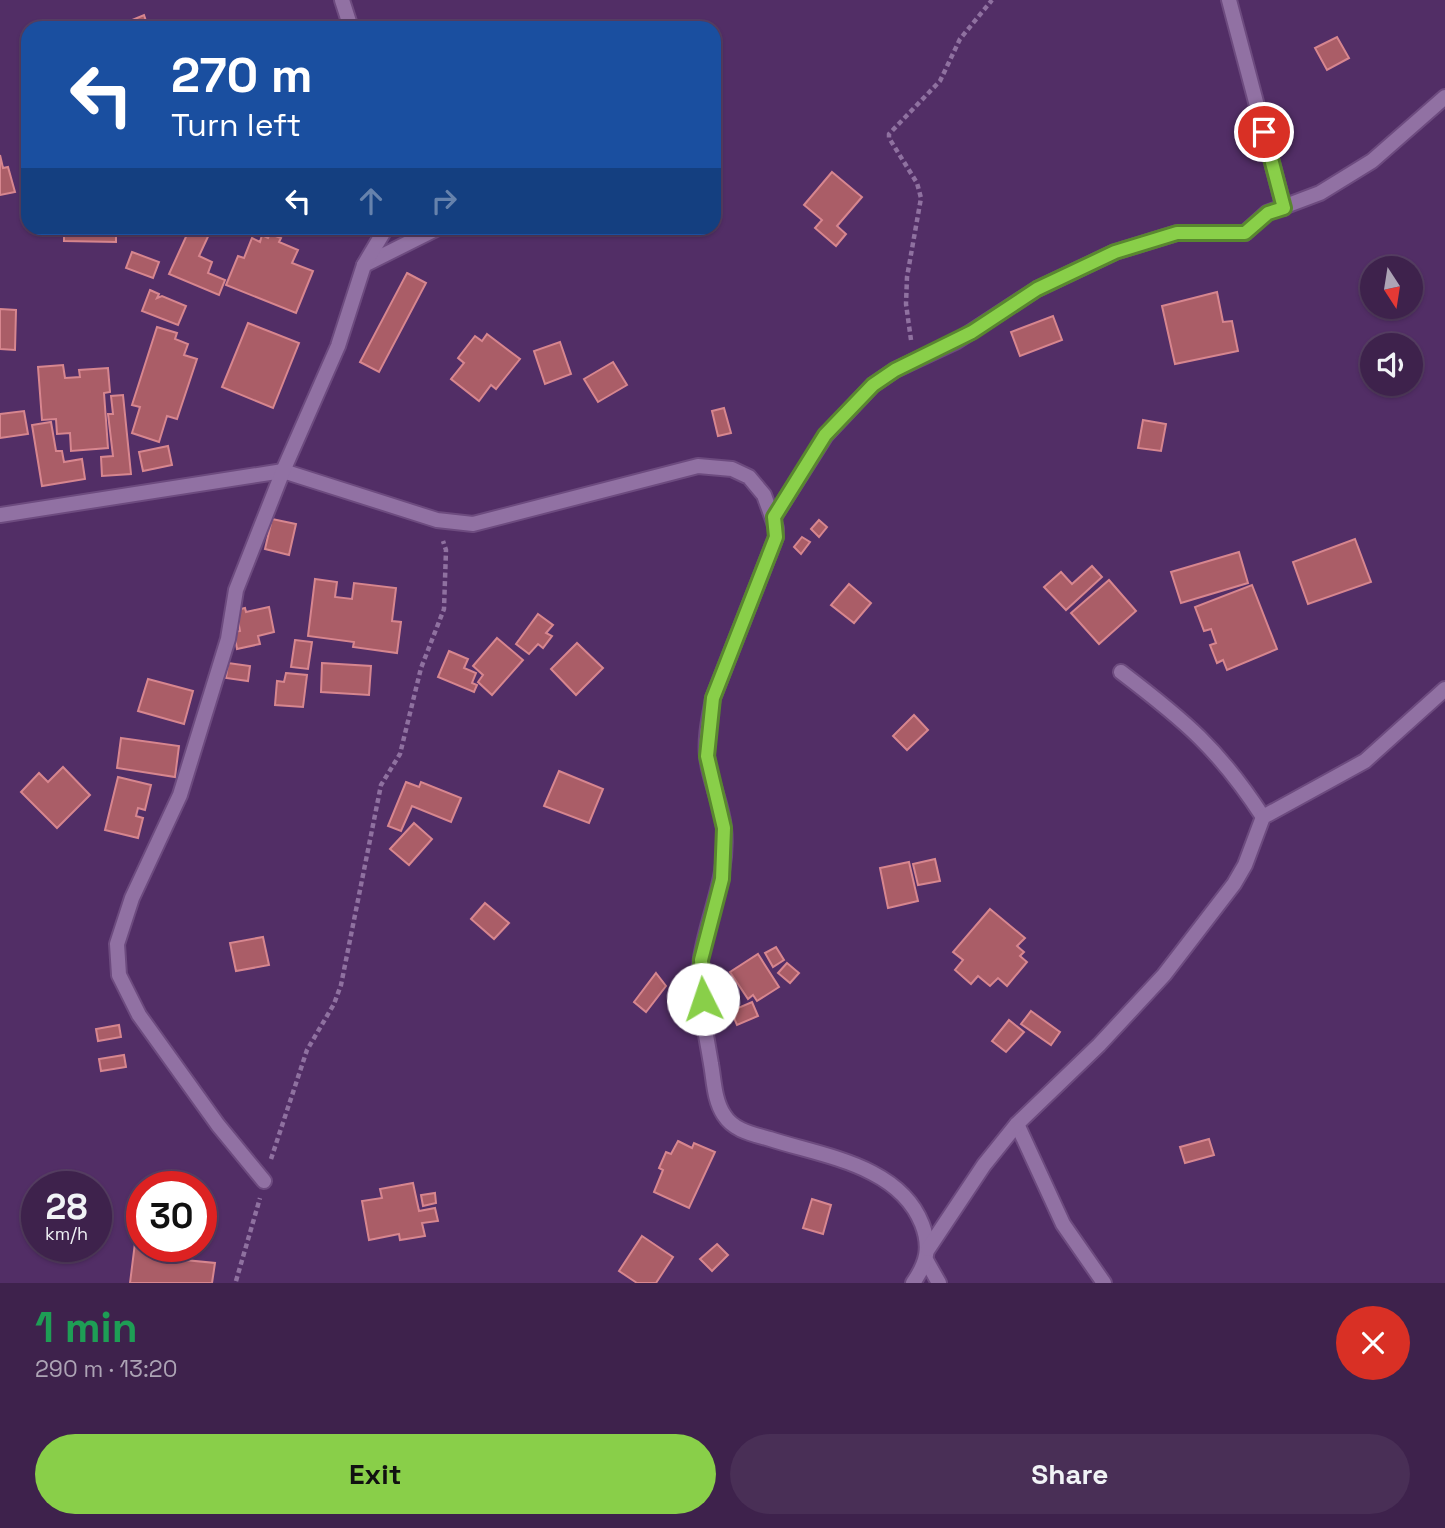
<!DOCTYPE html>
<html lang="en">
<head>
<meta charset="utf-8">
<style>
	body { margin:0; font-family:"Space Grotesk",sans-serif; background:#492f56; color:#f1f3f6; height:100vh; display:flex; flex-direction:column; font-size:26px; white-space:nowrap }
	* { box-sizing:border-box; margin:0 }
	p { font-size:23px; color:#ada4b5 }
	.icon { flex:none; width:38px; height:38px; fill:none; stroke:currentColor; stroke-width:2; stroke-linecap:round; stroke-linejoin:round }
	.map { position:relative; height:1283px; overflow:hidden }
	.details { display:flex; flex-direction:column; background:#3e224c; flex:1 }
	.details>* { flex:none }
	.top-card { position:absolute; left:21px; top:21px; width:700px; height:214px; border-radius:21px; box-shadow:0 2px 5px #0004,0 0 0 2px #573f64; background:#1a4fa0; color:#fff; overflow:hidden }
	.needle { width:46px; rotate:168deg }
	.buttons { position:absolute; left:1360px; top:256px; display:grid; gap:14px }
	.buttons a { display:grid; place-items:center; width:63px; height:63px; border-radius:50%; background:#3e224c; box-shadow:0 2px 5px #0004,0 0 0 2px #573f64; font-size:35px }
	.speed { position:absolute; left:21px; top:1171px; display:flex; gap:14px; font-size:35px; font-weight:700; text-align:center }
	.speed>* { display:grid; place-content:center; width:91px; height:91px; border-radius:50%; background:#3e224c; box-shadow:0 2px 5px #0004,0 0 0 2px #573f64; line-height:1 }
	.speed small { font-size:18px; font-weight:400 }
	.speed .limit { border:10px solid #d22; background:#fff; color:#111 }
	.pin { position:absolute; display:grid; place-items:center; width:60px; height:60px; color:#fff; margin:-30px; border:4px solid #fff; border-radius:50%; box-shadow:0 2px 7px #0007 }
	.me { position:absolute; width:77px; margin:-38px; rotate:356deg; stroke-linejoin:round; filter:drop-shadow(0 0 5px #0008) }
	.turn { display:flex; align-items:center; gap:24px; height:147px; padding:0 35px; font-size:32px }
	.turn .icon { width:91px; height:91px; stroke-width:2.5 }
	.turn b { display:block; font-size:49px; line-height:60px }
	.lanes { display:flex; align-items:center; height:66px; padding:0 35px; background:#0003; justify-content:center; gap:35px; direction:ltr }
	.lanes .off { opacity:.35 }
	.round { display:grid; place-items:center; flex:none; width:74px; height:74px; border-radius:37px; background:#492f56 }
	.headline { display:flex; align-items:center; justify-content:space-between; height:119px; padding:0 35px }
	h1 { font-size:42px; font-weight:700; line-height:52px; color:#1e9e55 }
	.primary-button { display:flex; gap:14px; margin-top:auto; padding:14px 35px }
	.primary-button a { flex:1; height:80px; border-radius:42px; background:#89cf49; color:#111; font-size:28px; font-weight:700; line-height:80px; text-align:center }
	.primary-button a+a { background:#492f56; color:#f1f3f6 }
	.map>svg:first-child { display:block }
	.building { fill:#aa5d67; stroke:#d7868f; stroke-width:2 }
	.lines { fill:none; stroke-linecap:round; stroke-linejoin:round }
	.lane-casing { stroke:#6d4b7f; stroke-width:18 }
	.street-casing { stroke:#6d4b7f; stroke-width:18 }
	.path { stroke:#8f71a0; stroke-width:4.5; stroke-dasharray:5 3.5; stroke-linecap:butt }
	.lane { stroke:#9171a3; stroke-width:14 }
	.street { stroke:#9171a3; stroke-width:14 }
	.route-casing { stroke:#59872f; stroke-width:18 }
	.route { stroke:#89cf49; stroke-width:12 }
</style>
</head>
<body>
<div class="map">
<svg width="1445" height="1283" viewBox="0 0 1445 1283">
	<rect width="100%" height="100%" fill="#522e66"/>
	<g class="building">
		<path d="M144 15 148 27 158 22 160 28H113Z"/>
		<path d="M1337 37 1349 58 1327 70 1315 48Z"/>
		<path d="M0 155 3 168 8 167 15 192 0 195Z"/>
		<path d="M832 172 862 197 837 226 846 234 836 246 815 228 822 220 804 205Z"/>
		<path d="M64 228H116V242L64 241Z"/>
		<path d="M190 228H212L199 256 212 262 208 273 225 280 219 295 169 274Z"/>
		<path d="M270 234 281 238 279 242 298 250 292 263 313 271 296 313 226 285 238 256 244 258 252 238 260 242 262 235 268 238Z"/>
		<path d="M132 252 159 262 153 278 126 268Z"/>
		<path d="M407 273 426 283 379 372 360 362Z"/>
		<path d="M150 290 159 294 157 298 162 296 186 306 178 325 142 311Z"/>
		<path d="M1217 292 1223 322 1232 321 1238 351 1175 364 1162 306Z"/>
		<path d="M0 309 16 310 15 350 0 349Z"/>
		<path d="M1053 316 1062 340 1020 356 1011 332Z"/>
		<path d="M248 323 299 343 273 408 222 387Z"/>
		<path d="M157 327 177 333 175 339 188 344 184 355 197 359 177 419 167 416 159 442 132 433 140 407 132 405Z"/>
		<path d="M487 334 520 359 496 389 491 385 479 401 451 379 464 363 458 358 475 336 482 341Z"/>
		<path d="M560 342 571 374 545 384 534 351Z"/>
		<path d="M613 362 627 385 598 402 584 379Z"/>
		<path d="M63 365 65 378 80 377 79 370 108 368 110 392 104 393 108 448 71 451 70 433 57 434 56 419 42 420 38 367Z"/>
		<path d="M123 395 131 474 102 476 101 457 113 456 108 414H113L111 396Z"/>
		<path d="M724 408 731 433 718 436 712 411Z"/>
		<path d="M24 411 28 434 0 438V414Z"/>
		<path d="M1143 420 1166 424 1161 451 1138 448Z"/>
		<path d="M51 422 56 451H62L64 462 82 459 85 479 42 486 32 425Z"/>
		<path d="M168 446 172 465 143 471 139 452Z"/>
		<path d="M272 519 296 524 289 555 265 549Z"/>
		<path d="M819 520 827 527 819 537 811 529Z"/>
		<path d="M802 537 810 542 801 554 794 547Z"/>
		<path d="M1355 539 1371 582 1308 604 1293 562Z"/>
		<path d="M1239 552 1248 583 1181 603 1171 572Z"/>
		<path d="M1092 566 1102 577 1066 610 1044 587 1061 572 1072 584Z"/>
		<path d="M315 579 337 582 335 597 352 599 354 583 396 588 392 621 401 622 397 653 353 647 354 642 308 636Z"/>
		<path d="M1109 580 1136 611 1099 644 1071 613Z"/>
		<path d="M849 584 871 603 854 623 831 605Z"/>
		<path d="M1252 585 1277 649 1227 670 1223 660 1217 663 1210 645 1216 643 1211 629 1204 631 1195 607Z"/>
		<path d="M269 607 274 632 258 636 260 644 237 649 234 632 240 631 236 610 245 608 246 612Z"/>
		<path d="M538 614 553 625 546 633 552 636 543 648 538 644 529 654 516 644Z"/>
		<path d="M497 638 523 660 492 695 478 682 483 675 473 666Z"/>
		<path d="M295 640 312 642 308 669 291 667Z"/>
		<path d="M577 643 603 668 576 695 551 669Z"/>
		<path d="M449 651 468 659 464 668 476 673 472 683 477 685 474 692 438 677Z"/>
		<path d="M228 663 250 666 248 681 226 678Z"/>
		<path d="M322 663 371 666 369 695 321 692Z"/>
		<path d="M286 673 307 675 303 707 275 705 277 681 284 682Z"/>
		<path d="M148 679 193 691 184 724 138 711Z"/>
		<path d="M914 715 928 730 907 750 893 736Z"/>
		<path d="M121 738 179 746 175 777 117 768Z"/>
		<path d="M63 767 90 795 57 828 21 792 39 773 48 782Z"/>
		<path d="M559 771 603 789 589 823 544 806Z"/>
		<path d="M118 777 151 785 145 810 138 808 136 816 143 818 138 838 105 830Z"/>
		<path d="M406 782 419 787 421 782 461 798 451 822 412 806 401 831 388 826Z"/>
		<path d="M414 823 432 839 409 865 390 849Z"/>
		<path d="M935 859 940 881 918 885 913 864Z"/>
		<path d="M909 862 918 901 888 908 880 868Z"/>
		<path d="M485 903 509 923 494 939 471 919Z"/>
		<path d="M990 909 1025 938 1017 946 1024 952 1020 956 1027 962 1007 986 998 978 990 986 978 976 971 984 955 970 963 960 953 952Z"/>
		<path d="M263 937 269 965 236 971 230 943Z"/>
		<path d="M776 947 784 960 773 967 765 953Z"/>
		<path d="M758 954 779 987 757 1001 753 995 748 999 730 972Z"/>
		<path d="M787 963 799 973 790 983 778 973Z"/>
		<path d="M656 973 666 986 646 1012 634 1002Z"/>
		<path d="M752 1002 758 1016 737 1025 731 1011Z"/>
		<path d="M1031 1011 1060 1032 1051 1045 1021 1024Z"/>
		<path d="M1009 1020 1024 1032 1006 1052 992 1041Z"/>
		<path d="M119 1025 121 1037 98 1041 96 1029Z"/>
		<path d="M124 1055 126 1067 101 1071 99 1059Z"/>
		<path d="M1209 1139 1214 1155 1185 1163 1180 1147Z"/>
		<path d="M678 1141 692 1148 694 1143 715 1152 689 1208 654 1192 663 1170 659 1168 666 1152 671 1154Z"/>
		<path d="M413 1183 419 1211 435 1208 438 1221 422 1223 425 1236 400 1240 399 1234 369 1240 362 1201 382 1198 380 1189Z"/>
		<path d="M435 1193 436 1203 423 1206 421 1195Z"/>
		<path d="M812 1199 831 1205 823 1234 803 1228Z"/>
		<path d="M136 1235 142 1236V1246L176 1250 175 1259 215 1263 212 1283H130Z"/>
		<path d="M642 1236 673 1257 656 1283H637L619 1271Z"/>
		<path d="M717 1244 728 1255 712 1271 700 1259Z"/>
	</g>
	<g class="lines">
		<defs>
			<g id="lane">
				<path d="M1229 0 1284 208"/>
				<path d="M364 265 438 228"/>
				<path d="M1121 672C1184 720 1219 749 1263 817"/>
				<path d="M926 1260 939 1283"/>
			</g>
			<g id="street">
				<path d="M342 0 351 28"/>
				<path d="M0 515 283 471 437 520 473 524 698 466 732 469 749 477 764 495 776 528V537L713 698C710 716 705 737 707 756 709 780 722 804 724 828 729 874 708 914 701 958 696 989 706 1033 711 1064 714 1080 714 1100 724 1115 734 1131 753 1134 770 1139 822 1156 899 1165 922 1224 931 1247 927 1263 913 1283"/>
				<path d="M774 517 826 435 873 385 895 370 957 341 1037 289 1115 252 1177 233H1245L1267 213 1320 193 1372 161 1445 97"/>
				<path d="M1017 1124 1063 1224 1104 1283"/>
				<path d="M264 1181 218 1125 139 1015 119 975 117 944 132 898 180 795 228 639 236 590 283 471 338 346 364 265 386 228"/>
				<path d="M928 1249 984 1165 1017 1124 1099 1045 1164 975 1234 884 1245 865 1263 817 1365 761 1445 689"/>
			</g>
		</defs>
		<use href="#lane" class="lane-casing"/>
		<use href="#street" class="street-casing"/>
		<g class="path">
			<path d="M911 340 906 304 907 277 921 198 917 183 889 138V134L940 81 960 39 992 0"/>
			<path d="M271 1159 307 1050 334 1004 341 985 381 785 400 754 421 668 444 609 446 550 443 541"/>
			<path d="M236 1281 260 1198"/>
		</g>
		<use href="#lane" class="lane"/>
		<use href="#street" class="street"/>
	</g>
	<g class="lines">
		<defs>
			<path id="route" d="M703 999 701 960 722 879 724 828 707 756 713 698 776 537 774 517 825 435 873 385 895 370 972 332 1037 289 1115 252 1177 233H1245L1268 213 1284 208 1264 132"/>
		</defs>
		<use href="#route" class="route-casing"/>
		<use href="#route" class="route"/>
	</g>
</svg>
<div class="buttons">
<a><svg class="needle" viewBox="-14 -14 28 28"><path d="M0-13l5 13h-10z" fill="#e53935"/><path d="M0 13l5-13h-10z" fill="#ada4b5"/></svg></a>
<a><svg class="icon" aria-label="sound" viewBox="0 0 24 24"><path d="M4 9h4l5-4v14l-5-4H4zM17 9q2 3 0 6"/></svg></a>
</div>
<div class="speed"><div>28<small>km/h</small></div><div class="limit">30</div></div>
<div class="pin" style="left:1264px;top:132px;background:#d93025"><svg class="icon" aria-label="arrive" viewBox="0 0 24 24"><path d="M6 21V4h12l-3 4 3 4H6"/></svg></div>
<svg class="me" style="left:703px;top:999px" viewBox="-20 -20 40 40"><circle r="19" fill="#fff"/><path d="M0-13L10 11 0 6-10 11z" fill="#89cf49"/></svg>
<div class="top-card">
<div class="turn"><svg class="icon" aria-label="left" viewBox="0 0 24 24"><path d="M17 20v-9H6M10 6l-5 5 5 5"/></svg><div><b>270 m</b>Turn left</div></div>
<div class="lanes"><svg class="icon" aria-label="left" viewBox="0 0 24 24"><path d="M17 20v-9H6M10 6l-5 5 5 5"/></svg><svg class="icon off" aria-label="ahead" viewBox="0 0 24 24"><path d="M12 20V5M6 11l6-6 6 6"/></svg><svg class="icon off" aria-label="right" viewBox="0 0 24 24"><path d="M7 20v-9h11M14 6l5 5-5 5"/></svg></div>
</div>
</div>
<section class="details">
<div class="headline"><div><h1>1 min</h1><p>290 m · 13:20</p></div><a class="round" style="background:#d93025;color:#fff"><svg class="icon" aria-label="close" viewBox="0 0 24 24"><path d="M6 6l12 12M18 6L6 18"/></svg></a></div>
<div class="primary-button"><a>Exit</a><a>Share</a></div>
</section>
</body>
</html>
